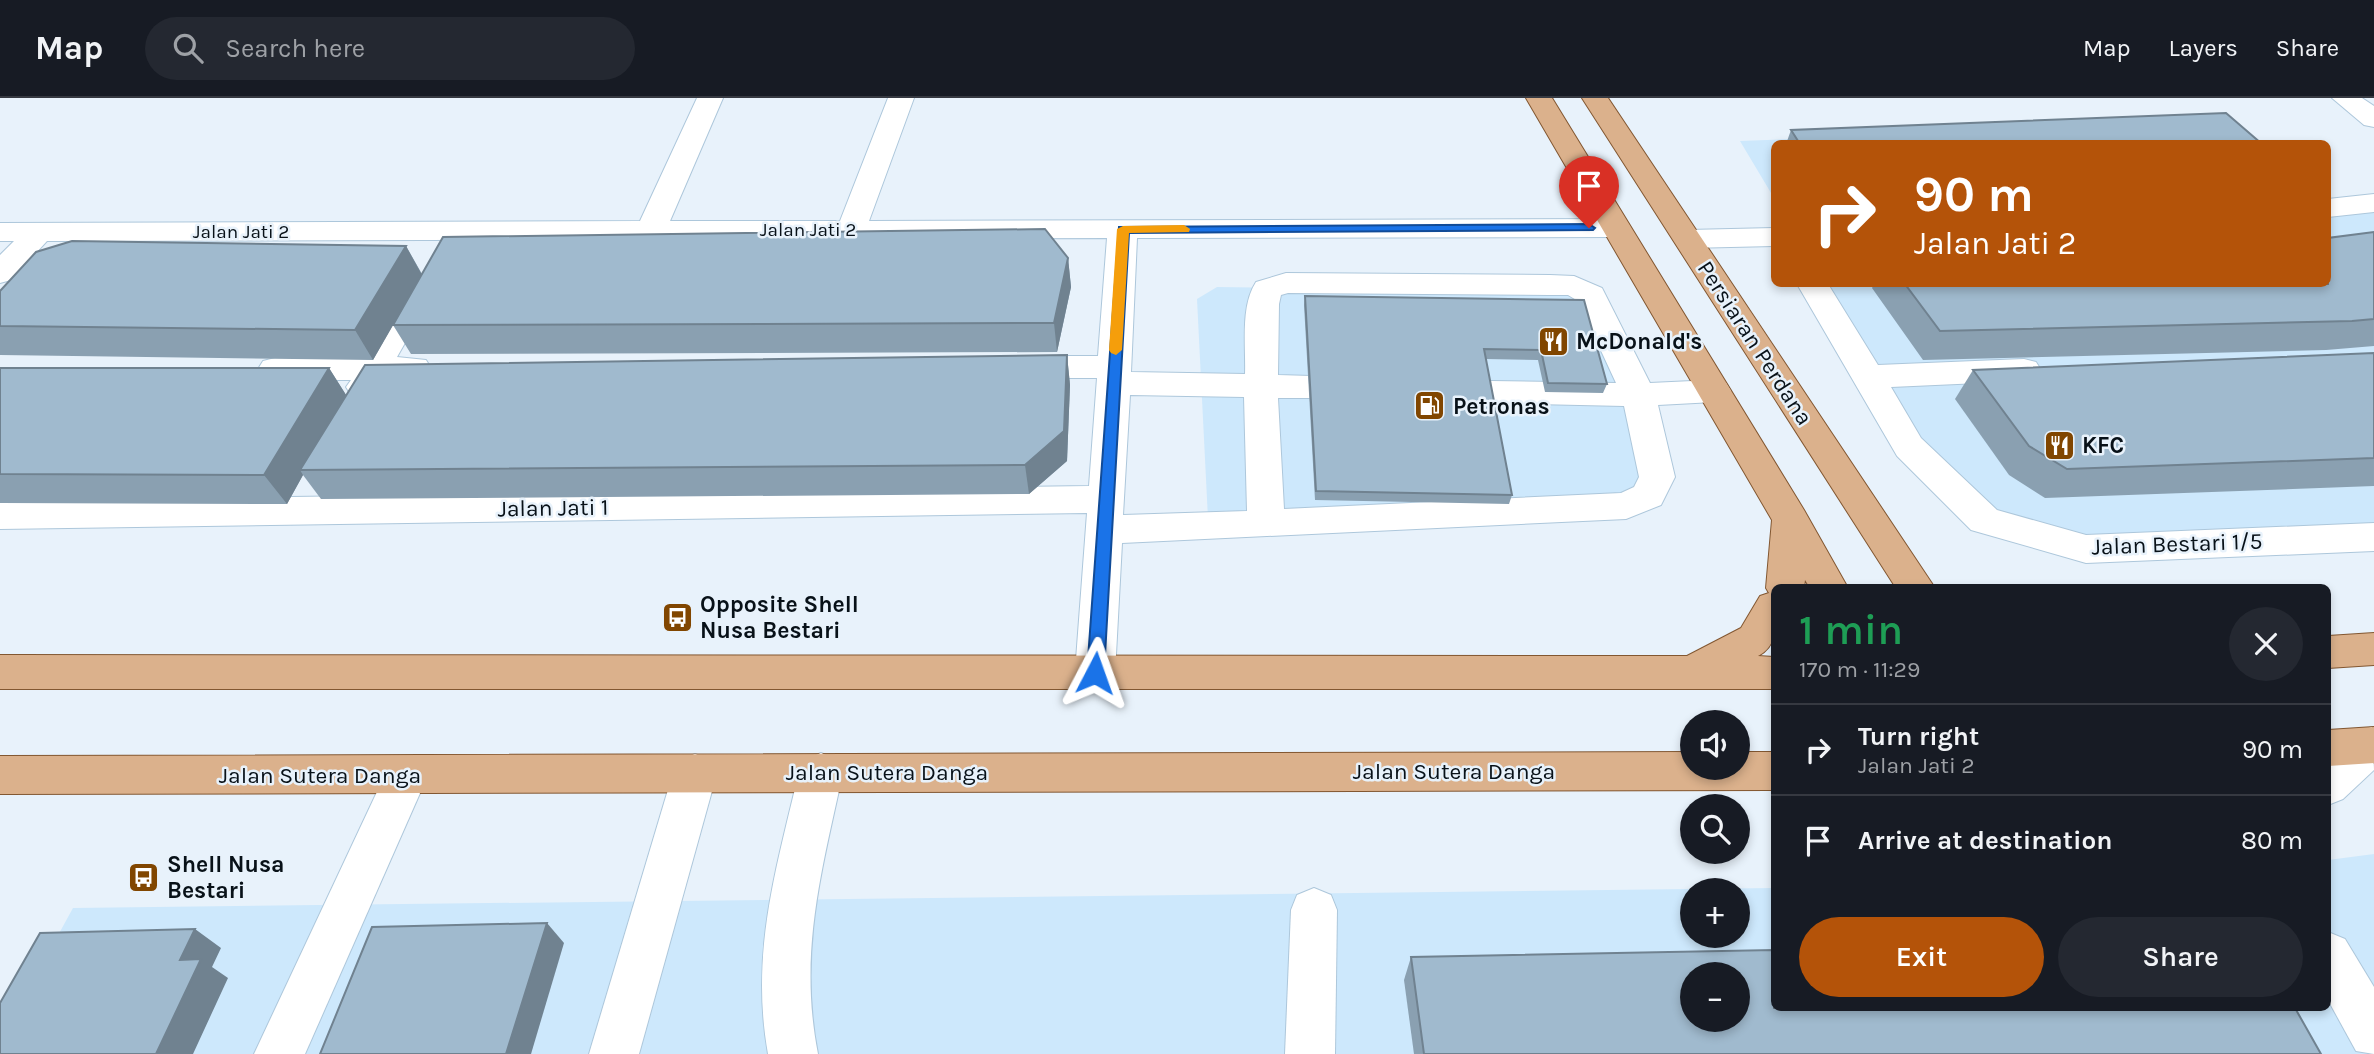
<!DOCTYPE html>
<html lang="en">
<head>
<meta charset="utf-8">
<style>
	body { margin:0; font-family:Karla,sans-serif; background:#242831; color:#f1f3f6; height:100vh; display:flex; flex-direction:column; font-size:26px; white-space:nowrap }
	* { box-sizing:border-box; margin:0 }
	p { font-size:23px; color:#9ea1a6 }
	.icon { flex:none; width:38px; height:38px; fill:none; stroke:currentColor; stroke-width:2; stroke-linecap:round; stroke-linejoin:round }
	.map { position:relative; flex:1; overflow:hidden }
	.details { position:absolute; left:1771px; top:486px; width:560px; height:427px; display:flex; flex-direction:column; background:#171b24; border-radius:10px; box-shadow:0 4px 10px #0003 }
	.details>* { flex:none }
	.top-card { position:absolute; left:1771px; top:42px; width:560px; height:147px; border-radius:10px; box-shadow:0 4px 10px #0003; background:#b45309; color:#fff; overflow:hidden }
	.buttons { position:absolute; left:1680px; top:612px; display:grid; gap:14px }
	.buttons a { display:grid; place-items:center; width:70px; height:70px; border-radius:50%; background:#171b24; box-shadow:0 4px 10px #0003; font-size:35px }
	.pin { position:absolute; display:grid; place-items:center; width:60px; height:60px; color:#fff; margin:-72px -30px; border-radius:50% 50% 50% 0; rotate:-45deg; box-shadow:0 0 7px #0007 }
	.pin .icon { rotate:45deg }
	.me { position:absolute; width:77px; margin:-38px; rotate:4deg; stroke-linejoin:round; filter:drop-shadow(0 0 5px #0008) }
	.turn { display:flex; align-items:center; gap:24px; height:147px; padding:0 28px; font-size:32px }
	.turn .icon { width:91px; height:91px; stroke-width:2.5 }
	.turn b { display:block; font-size:49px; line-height:60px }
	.round { display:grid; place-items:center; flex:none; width:74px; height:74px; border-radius:37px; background:#242831 }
	.summary { display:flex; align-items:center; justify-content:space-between; height:119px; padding:0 28px }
	h1 { font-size:42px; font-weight:600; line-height:52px; color:#1e9e55 }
	.cta { display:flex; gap:14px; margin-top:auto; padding:14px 28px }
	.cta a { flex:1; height:80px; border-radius:42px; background:#b45309; color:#fff; font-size:28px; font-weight:600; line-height:80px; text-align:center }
	.cta a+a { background:#242831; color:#f1f3f6 }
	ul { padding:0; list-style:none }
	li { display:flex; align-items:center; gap:21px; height:91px; padding:0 28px; border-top:2px solid #363941 }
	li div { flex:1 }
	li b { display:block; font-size:26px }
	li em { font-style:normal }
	header { display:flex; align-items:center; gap:42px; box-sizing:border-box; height:98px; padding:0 35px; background:#171b24; border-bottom:2px solid #363941 }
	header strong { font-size:33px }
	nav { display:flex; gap:38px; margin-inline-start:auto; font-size:24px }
	.search { width:490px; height:63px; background:#242831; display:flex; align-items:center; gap:18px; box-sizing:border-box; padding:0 24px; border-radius:38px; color:#9ea1a6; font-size:26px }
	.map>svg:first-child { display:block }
	.built { fill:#cde8fc; fill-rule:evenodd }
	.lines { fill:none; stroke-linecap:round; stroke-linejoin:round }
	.minor-casing { stroke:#adc7db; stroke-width:2 }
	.major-casing { stroke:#825731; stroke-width:2 }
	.minor { fill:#fff; fill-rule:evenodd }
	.major { fill:#dbb18c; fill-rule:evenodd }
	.wall { fill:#8aa0b1 }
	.shaded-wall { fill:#708290 }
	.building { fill:#a0bace; stroke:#708290; stroke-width:2; fill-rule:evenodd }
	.route { fill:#1a73e8; stroke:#114b97; stroke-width:2 }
	.slow { fill:#f59e0b }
	.labels { text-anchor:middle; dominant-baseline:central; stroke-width:5; stroke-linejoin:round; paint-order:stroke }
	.far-street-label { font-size:19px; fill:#081118; stroke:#e8f2fb }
	.poi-label { font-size:23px; font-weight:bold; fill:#081118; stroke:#e8f2fb; text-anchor:start }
	.street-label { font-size:23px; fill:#081118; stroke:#e8f2fb }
</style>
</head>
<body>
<header>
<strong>Map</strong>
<div class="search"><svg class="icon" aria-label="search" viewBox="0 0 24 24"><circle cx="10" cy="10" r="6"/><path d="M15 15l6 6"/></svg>Search here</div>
<nav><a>Map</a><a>Layers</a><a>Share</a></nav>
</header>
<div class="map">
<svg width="2374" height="956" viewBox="0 0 2374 956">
	<rect width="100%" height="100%" fill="#e8f2fb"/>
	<g class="built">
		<path d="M2191 26 2244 45 1774 46V100L1740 43Z"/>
		<path d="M2374 114V426L2083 437 1993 412 1923 347 1826 186H2328V115L2333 119Z"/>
		<path d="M1217 189 1567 193 1582 197 1628 305 1644 375 1639 390 1615 400 1208 421 1197 201Z"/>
		<path d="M2374 756V956H0V943L73 810 1774 790V910H2328V762ZM1692 793H1738V838H1692ZM1692 877H1738V922H1692Z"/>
	</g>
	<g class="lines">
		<defs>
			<g id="minor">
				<path d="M697 0H723L670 123H840L888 0H914L869 123 1616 121 1627 124 1631 130 1627 136 1616 139 1137 140 1131 274 1245 276C1246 248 1240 208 1256 184L1286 175 1550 177 1574 178 1602 190 1650 285 1714 282 1726 285 1731 293 1726 301 1714 304 1658 307 1675 379 1661 407 1626 421 1122 445 1115 575 1109 587 1095 592 1081 587 1075 575 1087 415 0 431V403L1089 388 1097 280H1017L1005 277 1000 269 1005 261 1017 258H1098L1107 140 47 143 11 182 0 185V157L14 143H0V125L640 123ZM1288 195 1550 197H1568L1578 203 1616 285 1491 283 1479 286 1474 294 1479 302 1491 305 1624 308 1639 379 1634 389 1621 395 1284 411 1278 300H1311L1323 297 1328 289 1323 281 1311 278 1278 277 1279 206 1281 197ZM1130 297 1244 299 1247 413 1123 417Z"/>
				<path d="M2332 0H2362L2374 8V29L2364 27Z"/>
				<path d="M2374 96V114L2328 119V101Z"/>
				<path d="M1774 130V148L1688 150 1677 147 1673 141 1677 135 1688 132Z"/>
				<path d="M422 177 433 180 438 187 397 259 426 262 431 270 426 278 414 281H384L375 297 363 300 351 297 346 289 351 282H275L263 279 258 271 263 263 275 260 364 259 411 180Z"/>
				<path d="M1797 186H1828L1878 267 2024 261 2036 264 2041 272 2036 280 2024 283 1891 289 1921 340 1997 412 2086 437 2374 425V453L2086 465 1971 432 1897 358Z"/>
				<path d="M2372 629 2374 672 2343 701 2328 707V661L2357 634Z"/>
				<path d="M821 655 836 661 843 674C822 772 798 855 818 956H768C750 855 776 772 799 674L806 661Z"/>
				<path d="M695 656 710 662 717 675 639 956H589L673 675 680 662Z"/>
				<path d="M406 658 421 664 428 677 305 956H254L391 664Z"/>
				<path d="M1314 790 1331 797 1337 812 1335 956H1285L1291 812 1297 797Z"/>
				<path d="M2328 834 2345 841 2374 889V956L2356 953 2328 902Z"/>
			</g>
			<g id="major">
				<path d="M1526 0H1552L1804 412 1848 490H1810L1805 482 1804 490H1774C1774 515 1783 545 1758 558L1774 559V591H0V557L1687 558 1741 530 1760 498 1769 495 1766 490 1772 422Z"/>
				<path d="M1582 0H1608L1935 490H1896Z"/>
				<path d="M2374 535V567L2328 570V538Z"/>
				<path d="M2374 629V665L2328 668V632Z"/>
				<path d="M1692 654V670H1738V654H1774V692L0 696V658Z"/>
			</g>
		</defs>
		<use href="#minor" class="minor-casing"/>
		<use href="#major" class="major-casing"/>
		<use href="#minor" class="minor"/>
		<use href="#major" class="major"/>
	</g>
	<g class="wall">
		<path d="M1791 32 2262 46H1786Z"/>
		<path d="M2374 134V248L2326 252 1923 262 1872 190 1874 186H2328Z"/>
		<path d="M406 148 422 176 1068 160 1071 189 1057 254 411 256 393 227 402 211 373 262 0 257V193Z"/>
		<path d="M1305 198 1584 202 1607 286 1603 295 1545 294 1538 262 1486 261 1512 397 1509 406 1315 402 1304 207Z"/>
		<path d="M2374 255V388L2045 400 2009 377 1955 301 1973 272Z"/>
		<path d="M1067 257 1070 287 1067 363 1029 396 321 401 303 377 287 406 0 405V270H329L346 297Z"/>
		<path d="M1411 859 2321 956H1414L1404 882Z"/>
	</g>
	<g class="shaded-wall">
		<path d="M406 148 422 177 373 262 355 232Z"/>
		<path d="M1068 160 1071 189 1057 254 1054 225Z"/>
		<path d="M1067 257 1070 287 1067 363 1029 396 1025 367Z"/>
		<path d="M329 270 348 300 300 372 303 377 287 406 264 377Z"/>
		<path d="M547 825 564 845 531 956H506Z"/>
		<path d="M195 831 221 850 212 869 228 880 193 956H156L180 862Z"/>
	</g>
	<g class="building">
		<path d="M2226 15 2262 46H1800L1791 32Z"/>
		<path d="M1045 131 1068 160 1054 225 393 227 443 139Z"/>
		<path d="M2374 134V221L2352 223 1940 233 1905 186H2328V140Z"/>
		<path d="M72 143 406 148 355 232 0 228V193L36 154Z"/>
		<path d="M1305 198 1584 202 1607 286 1548 285 1541 252 1484 251 1512 397 1316 393Z"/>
		<path d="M2374 255V360L2067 371 2029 348 1973 272Z"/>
		<path d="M1067 257 1064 333 1025 367 300 372 365 267Z"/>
		<path d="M0 270H329L264 377 0 376Z"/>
		<path d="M547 825 506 956H320L372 829Z"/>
		<path d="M195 831 180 862 201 861 156 956H0V905L40 835Z"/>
		<path d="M1774 852V910H2295L2321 956H1424L1411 859ZM1692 877H1738V922H1692Z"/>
	</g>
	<path class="route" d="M1589 126 1595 130 1593 132 1129 135 1104 575 1101 580H1089L1087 575 1119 129Z"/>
	<path class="slow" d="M1184 127 1190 131 1189 134 1129 135 1122 252 1116 257 1111 255 1109 252 1117 131 1123 128Z"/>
	<defs>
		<symbol id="restaurant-square" viewBox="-11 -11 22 22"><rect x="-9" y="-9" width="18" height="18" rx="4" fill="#814600" stroke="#e8f2fb"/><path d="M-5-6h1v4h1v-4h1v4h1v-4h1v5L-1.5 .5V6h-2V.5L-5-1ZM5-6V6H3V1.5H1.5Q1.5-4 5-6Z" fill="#fff"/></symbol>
		<symbol id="fuel-square" viewBox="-11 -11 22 22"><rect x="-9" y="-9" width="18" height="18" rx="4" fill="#814600" stroke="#e8f2fb"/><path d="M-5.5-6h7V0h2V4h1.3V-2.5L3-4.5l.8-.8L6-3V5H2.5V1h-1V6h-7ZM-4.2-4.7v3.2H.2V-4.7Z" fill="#fff"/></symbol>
		<symbol id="bus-square" viewBox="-11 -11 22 22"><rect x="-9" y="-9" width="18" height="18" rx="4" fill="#814600" stroke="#e8f2fb"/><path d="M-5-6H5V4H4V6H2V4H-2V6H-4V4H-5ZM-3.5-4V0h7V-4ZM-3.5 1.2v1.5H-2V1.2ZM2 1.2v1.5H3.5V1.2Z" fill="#fff"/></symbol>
	</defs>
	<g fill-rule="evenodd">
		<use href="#restaurant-square" x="1536" y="226" width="35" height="35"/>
		<use href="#fuel-square" x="1412" y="290" width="35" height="35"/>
		<use href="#restaurant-square" x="2042" y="330" width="35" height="35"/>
		<use href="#bus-square" x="660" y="502" width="35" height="35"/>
		<use href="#bus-square" x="126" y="762" width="35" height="35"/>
	</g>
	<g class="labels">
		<g class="far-street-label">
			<text x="808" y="132">Jalan Jati 2</text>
			<text x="241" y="134">Jalan Jati 2</text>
		</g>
		<g class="poi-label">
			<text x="1576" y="243">McDonald's</text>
			<text x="1453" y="308">Petronas</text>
			<text x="2082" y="347">KFC</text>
			<text x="700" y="506">Opposite Shell<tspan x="700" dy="26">Nusa Bestari</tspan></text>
			<text x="167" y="766">Shell Nusa<tspan x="167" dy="26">Bestari</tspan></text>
		</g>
		<g class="street-label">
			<text transform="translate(1755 245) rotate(57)">Persiaran Perdana</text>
			<text transform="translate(553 410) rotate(-1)">Jalan Jati 1</text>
			<text transform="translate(2177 446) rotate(-2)">Jalan Bestari 1/5</text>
			<text x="1454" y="673">Jalan Sutera Danga</text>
			<text x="887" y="674">Jalan Sutera Danga</text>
			<text x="320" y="677">Jalan Sutera Danga</text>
		</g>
	</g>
</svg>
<div class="buttons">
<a><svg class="icon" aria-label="sound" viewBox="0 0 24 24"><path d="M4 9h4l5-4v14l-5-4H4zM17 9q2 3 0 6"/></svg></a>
<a><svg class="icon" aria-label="search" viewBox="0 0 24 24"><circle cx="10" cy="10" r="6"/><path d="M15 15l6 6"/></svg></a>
<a>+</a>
<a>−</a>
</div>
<div class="pin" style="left:1589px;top:130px;background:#d93025"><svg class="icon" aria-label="arrive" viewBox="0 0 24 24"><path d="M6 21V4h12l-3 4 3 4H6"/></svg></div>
<svg class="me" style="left:1095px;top:575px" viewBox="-20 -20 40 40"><path d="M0-17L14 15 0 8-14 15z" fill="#1a73e8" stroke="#fff" stroke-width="4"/></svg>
<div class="top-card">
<div class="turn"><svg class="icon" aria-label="right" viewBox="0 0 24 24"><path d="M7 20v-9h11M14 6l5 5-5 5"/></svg><div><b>90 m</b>Jalan Jati 2</div></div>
</div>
<section class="details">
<div class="summary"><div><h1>1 min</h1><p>170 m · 11:29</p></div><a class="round"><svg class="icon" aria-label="close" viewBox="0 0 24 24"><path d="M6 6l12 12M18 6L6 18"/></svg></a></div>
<ul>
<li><svg class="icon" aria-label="right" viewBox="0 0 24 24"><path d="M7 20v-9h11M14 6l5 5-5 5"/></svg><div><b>Turn right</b><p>Jalan Jati 2</p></div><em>90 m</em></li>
<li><svg class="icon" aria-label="arrive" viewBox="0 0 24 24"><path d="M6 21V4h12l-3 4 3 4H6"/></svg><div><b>Arrive at destination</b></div><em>80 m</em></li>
</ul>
<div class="cta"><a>Exit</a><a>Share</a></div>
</section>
</div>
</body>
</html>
